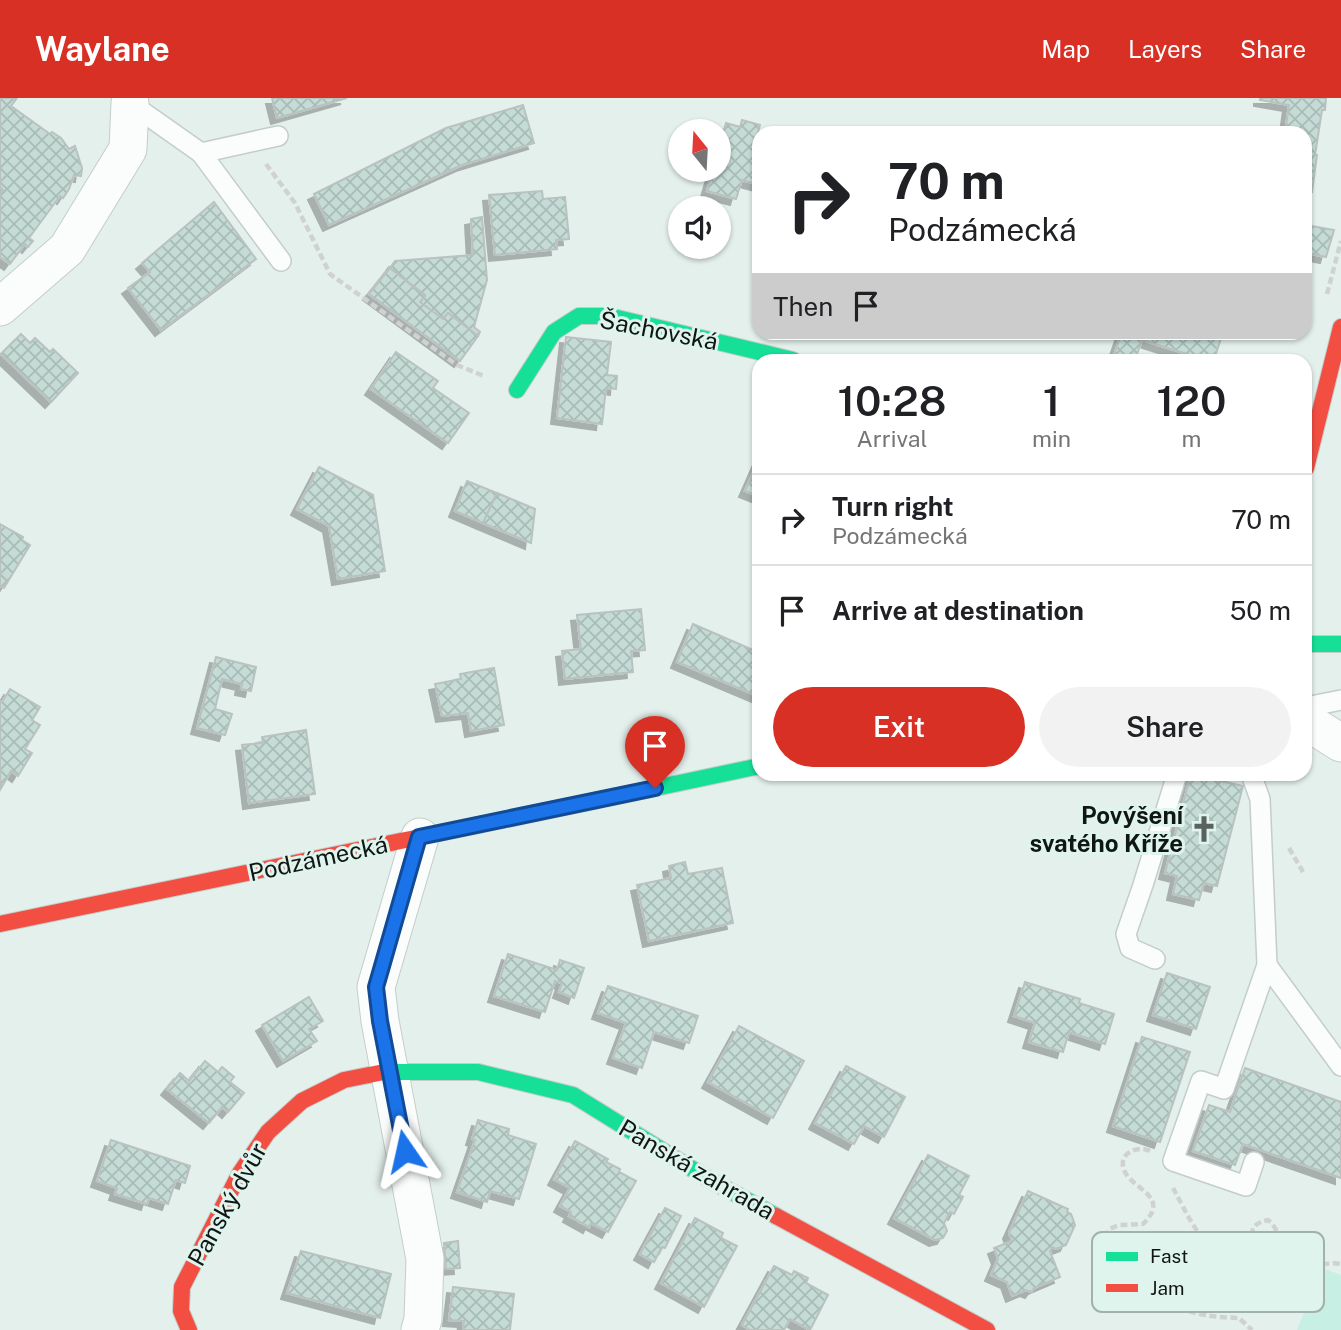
<!DOCTYPE html>
<html lang="en">
<head>
<meta charset="utf-8">
<style>
	body { margin:0; font-family:"Public Sans",sans-serif; background:#f2f2f2; color:#202124; height:100vh; display:flex; flex-direction:column; font-size:26px; white-space:nowrap }
	* { box-sizing:border-box; margin:0 }
	p { font-size:23px; color:#757577 }
	.icon { flex:none; width:38px; height:38px; fill:none; stroke:currentColor; stroke-width:2; stroke-linecap:round; stroke-linejoin:round }
	.map { position:relative; flex:1; overflow:hidden }
	.sheet { position:absolute; left:752px; top:256px; width:560px; height:427px; display:flex; flex-direction:column; background:#fff; border-radius:21px; box-shadow:0 2px 5px #0004 }
	.sheet>* { flex:none }
	.hud { position:absolute; left:752px; top:28px; width:560px; height:214px; border-radius:21px; box-shadow:0 2px 5px #0004; background:#fff; color:#202124; overflow:hidden }
	.needle { width:46px; rotate:342deg }
	.fabs { position:absolute; left:668px; top:21px; display:grid; gap:14px }
	.fabs a { display:grid; place-items:center; width:63px; height:63px; border-radius:50%; background:#fff; box-shadow:0 2px 5px #0004; font-size:35px }
	.pin { position:absolute; display:grid; place-items:center; width:60px; height:60px; color:#fff; margin:-72px -30px; border-radius:50% 50% 50% 0; rotate:-45deg; box-shadow:0 0 7px #0007 }
	.pin .icon { rotate:45deg }
	.me { position:absolute; width:77px; margin:-38px; rotate:349deg; stroke-linejoin:round; filter:drop-shadow(0 0 5px #0008) }
	.turn { display:flex; align-items:center; gap:24px; height:147px; padding:0 21px; font-size:32px }
	.turn .icon { width:91px; height:91px; stroke-width:2.5 }
	.turn b { display:block; font-size:49px; line-height:60px }
	.then { display:flex; align-items:center; height:66px; padding:0 21px; background:#0003; gap:14px; font-size:26px }
	.eta { display:flex; justify-content:space-evenly; align-items:center; height:119px; text-align:center }
	.eta b { font-size:42px; font-weight:600; line-height:49px }
	.action { display:flex; gap:14px; margin-top:auto; padding:14px 21px }
	.action a { flex:1; height:80px; border-radius:42px; background:#d93025; color:#fff; font-size:28px; font-weight:600; line-height:80px; text-align:center }
	.action a+a { background:#f2f2f2; color:#202124 }
	ul { padding:0; list-style:none }
	li { display:flex; align-items:center; gap:21px; height:91px; padding:0 21px; border-top:2px solid #e0e0e0 }
	li div { flex:1 }
	li b { display:block; font-size:26px }
	li em { font-style:normal }
	header { display:flex; align-items:center; gap:42px; box-sizing:border-box; height:98px; padding:0 35px; background:#d93025; color:#fff }
	header strong { font-size:33px }
	nav { display:flex; gap:38px; margin-inline-start:auto; font-size:24px }
	.map>svg:first-child { display:block }
	.pitch { fill:#c8efe4 }
	.building { fill:url(#building-cross-hatch); stroke:#b9c2bf; stroke-width:2; filter:url(#shadow) }
	.lines { fill:none; stroke-linecap:round; stroke-linejoin:round }
	.lane-casing { stroke:#c4cdca; stroke-width:22 }
	.street-casing { stroke:#c4cdca; stroke-width:39 }
	.fast-casing { stroke:#c4cdca; stroke-width:18 }
	.jam-casing { stroke:#c4cdca; stroke-width:18 }
	.path { stroke:#d0d2d2; stroke-width:4.5; stroke-dasharray:7 3.5; stroke-linecap:butt }
	.lane { stroke:#fbfdfc; stroke-width:19 }
	.street { stroke:#fbfdfc; stroke-width:37 }
	.fast { stroke:#16e098; stroke-width:16 }
	.jam { stroke:#f24e42; stroke-width:16 }
	.route-casing { stroke:#114b97; stroke-width:18 }
	.route { stroke:#1a73e8; stroke-width:12 }
	.labels { text-anchor:middle; dominant-baseline:central; stroke-width:6; stroke-linejoin:round; paint-order:stroke }
	.street-label { font-size:24px; fill:#0f1614; stroke:#e0f4ee }
	.poi-label { font-size:24px; font-weight:bold; fill:#0f1614; stroke:#e0f4ee; text-anchor:end }
	.key { fill:#e0f4ee; stroke:#a1b1ad; stroke-width:2 }
	.key-label { font-size:19px; fill:#0f1614 }
</style>
</head>
<body>
<header>
<strong>Waylane</strong>
<nav><a>Map</a><a>Layers</a><a>Share</a></nav>
</header>
<div class="map">
<svg width="1341" height="1232" viewBox="0 0 1341 1232">
	<defs>
		<pattern id="building-cross-hatch" width="8" height="8" patternUnits="userSpaceOnUse" patternTransform="scale(1.75)"><rect width="8" height="8" fill="#c5dcd6"/><path d="M0 0l8 8M0 8l8-8" fill="none" stroke="#a8bcb7"/></pattern>
		<filter id="shadow"><feDropShadow dx="-6" dy="6" stdDeviation="0" flood-color="#0004"/></filter>
	</defs>
	<rect width="100%" height="100%" fill="#e4f0ec"/>
	<path class="pitch" d="M1322 1170 1341 1177V1232H1297Z"/>
	<g class="building">
		<path d="M0 0H17L11 8 50 36 52 34 61 40 69 51 75 48 82 70 81 78 74 77 69 91 63 100 60 98 29 140 33 143 28 149 25 146 10 166 0 159V96L3 92 0 89Z"/>
		<path d="M272 0H347L277 20Z"/>
		<path d="M1260 0H1326L1325 12H1322L1315 57H1317L1312 94 1306 93V35H1285L1289 7 1260 2Z"/>
		<path d="M523 7 534 45 462 67 329 127 314 96 446 30Z"/>
		<path d="M742 22 760 27 758 34 762 35H760V87L742 82 736 101 707 93 713 72H719V49L726 25 740 29Z"/>
		<path d="M1071 29 1136 35H1070Z"/>
		<path d="M542 93 543 101 565 99 569 141 556 142 557 151 495 157 489 97Z"/>
		<path d="M214 104 256 161 161 232 128 190 150 174 142 165Z"/>
		<path d="M482 119 487 182 474 229 480 234 478 238 448 215 443 221 420 204 425 197 390 170 395 163 473 157 471 121Z"/>
		<path d="M1306 127 1334 132 1326 159 1306 155Z"/>
		<path d="M390 170 425 198 420 204 443 221 448 215 478 238 460 263 369 196Z"/>
		<path d="M1122 234H1223L1214 262H1206L1142 242 1135 262H1120L1113 260Z"/>
		<path d="M21 236 30 245 35 240 50 254 53 251 78 275 51 304 1 256Z"/>
		<path d="M566 239 611 244 607 277 617 278 616 291 606 290 602 326 557 320Z"/>
		<path d="M396 254 438 283 433 290 469 315 448 345 371 291Z"/>
		<path d="M760 359V399L745 393Z"/>
		<path d="M319 369 373 397 385 473 338 481 329 428 297 411Z"/>
		<path d="M467 383 497 395 483 425 455 413Z"/>
		<path d="M497 395 535 411 531 445 483 425Z"/>
		<path d="M0 426 23 439 22 442 30 447 4 490 0 488Z"/>
		<path d="M641 511 645 552 631 553 633 574 565 581 562 553 581 551 577 517Z"/>
		<path d="M693 526 760 555V599L677 564Z"/>
		<path d="M216 559 256 569 251 593 241 591 242 586 222 581 215 611 232 616 225 637 197 630Z"/>
		<path d="M494 570 504 627 471 633 468 615 442 618 435 586 461 581 460 576Z"/>
		<path d="M10 591 40 609 32 622 40 627 25 651 32 655 18 678 11 673 0 692V603L2 604Z"/>
		<path d="M306 632 315 696 249 705 242 647 263 645 262 639Z"/>
		<path d="M1191 676 1243 688 1217 788 1204 785 1199 802 1173 796 1177 778 1165 775Z"/>
		<path d="M685 764 688 776 722 770 733 825 649 843 637 787 671 780 669 768Z"/>
		<path d="M508 856 557 872 560 862 584 870 574 900 559 894 562 885 555 883 545 914 494 898Z"/>
		<path d="M1167 875 1210 889 1196 931 1153 917Z"/>
		<path d="M1025 884 1080 901 1079 905 1114 916 1105 946 1069 934 1063 954 1029 944 1035 925 1014 918Z"/>
		<path d="M608 888 698 918 689 945 654 934 642 970 613 960 626 925 598 915Z"/>
		<path d="M309 899 323 923 309 931 317 943 283 963 262 927Z"/>
		<path d="M739 928 804 963 773 1020 708 984Z"/>
		<path d="M1142 939 1190 954 1160 1044 1113 1028Z"/>
		<path d="M205 963 218 974 222 969 234 979 230 984 244 995 228 1014 222 1009 209 1025 167 991 180 975 189 983Z"/>
		<path d="M846 968 905 999 884 1039 864 1028 854 1046 815 1025Z"/>
		<path d="M1245 970 1341 1004V1080L1243 1046 1235 1067 1193 1053 1209 1007 1230 1014Z"/>
		<path d="M478 1022 509 1031 508 1037 536 1046 519 1101 490 1093 487 1104 457 1094 475 1042 472 1041Z"/>
		<path d="M111 1042 190 1068 185 1085 176 1082 168 1106 149 1100 147 1106 115 1096 117 1090 97 1083Z"/>
		<path d="M575 1043 608 1061 606 1064 620 1071 619 1074 636 1083 608 1134 591 1125 589 1129 569 1118 571 1114 560 1108 570 1090 554 1081Z"/>
		<path d="M928 1057 969 1078 959 1097 963 1099 954 1116 950 1114 944 1125 947 1133 943 1140 935 1142 894 1120Z"/>
		<path d="M1028 1093 1068 1111 1067 1114 1071 1116 1075 1127 1066 1147 1056 1151 1052 1149 1050 1153 1060 1179 1034 1190 1031 1194 1026 1192 1012 1198 1007 1184 991 1177 998 1161 994 1150 1012 1143 1009 1135Z"/>
		<path d="M665 1110 681 1118 665 1150 662 1149 654 1164 640 1156Z"/>
		<path d="M695 1120 723 1135 721 1140 737 1148 704 1209 661 1185Z"/>
		<path d="M458 1143 460 1170 446 1171 444 1145Z"/>
		<path d="M301 1153 391 1176 380 1220 287 1195Z"/>
		<path d="M774 1168 792 1177 794 1173 808 1180 806 1185 828 1197 810 1232 790 1221 784 1232H750L742 1227Z"/>
		<path d="M453 1189 514 1196 510 1232H463L464 1223 449 1222Z"/>
	</g>
	<g class="lines">
		<defs>
			<g id="lane">
				<path d="M132 0 130 5 201 55 278 38"/>
				<path d="M201 55 281 163"/>
				<path d="M1306 609 1341 602"/>
				<path d="M1251 676 1260 701 1267 867 1224 991 1201 983 1173 1063 1246 1088 1254 1064"/>
				<path d="M1155 861 1130 850 1126 836 1143 787 1177 676"/>
				<path d="M1267 867 1341 968"/>
			</g>
			<g id="street">
				<path d="M0 209 67 151 128 51 130 5"/>
				<path d="M1306 623 1341 645"/>
				<path d="M420 739 376 889 380 923 425 1161 423 1221 420 1232"/>
			</g>
			<g id="fast">
				<path d="M517 292 554 234 579 218H609L793 262"/>
				<path d="M1306 546H1341"/>
				<path d="M594 703 760 668"/>
				<path d="M384 974H478L573 997 710 1082 776 1118"/>
			</g>
			<g id="jam">
				<path d="M1306 370 1341 229"/>
				<path d="M0 826 594 703"/>
				<path d="M776 1118 987 1232"/>
				<path d="M189 1232 181 1213 182 1189 240 1075 268 1034 302 1003 344 982 384 974"/>
			</g>
		</defs>
		<use href="#lane" class="lane-casing"/>
		<use href="#street" class="street-casing"/>
		<use href="#fast" class="fast-casing"/>
		<use href="#jam" class="jam-casing"/>
		<g class="path">
			<path d="M266 66 295 105 330 176 457 267 484 278"/>
			<path d="M1327 196 1341 143"/>
			<path d="M1217 681V676"/>
			<path d="M1289 750 1303 774"/>
			<path d="M1150 1053C1136 1046 1116 1057 1125 1074 1134 1092 1171 1099 1143 1126L1119 1127 1109 1131 1102 1150 1108 1160C1130 1164 1167 1148 1172 1182 1173 1189 1172 1197 1173 1205 1192 1218 1216 1219 1239 1220L1252 1232"/>
			<path d="M1173 1090C1182 1106 1190 1125 1202 1139 1211 1150 1236 1170 1248 1150 1256 1136 1245 1127 1268 1122 1290 1140 1265 1157 1284 1178 1305 1177 1317 1162 1341 1166"/>
		</g>
		<use href="#lane" class="lane"/>
		<use href="#street" class="street"/>
		<use href="#fast" class="fast"/>
		<use href="#jam" class="jam"/>
	</g>
	<g class="lines">
		<defs>
			<path id="route" d="M405 1053 380 923 376 889 419 739 655 690"/>
		</defs>
		<use href="#route" class="route-casing"/>
		<use href="#route" class="route"/>
	</g>
	<defs>
		<symbol id="church-bare" viewBox="-9 -9 18 18"><path d="M-1.2-6h2.4v3.5h3.3v2.4h-3.3V6h-2.4V-.1h-3.3v-2.4h3.3Z" fill="#5a6260" stroke="#e0f4ee" stroke-width="2.5" paint-order="stroke"/></symbol>
	</defs>
	<g fill-rule="evenodd">
		<use href="#church-bare" x="1185" y="712" width="38" height="38"/>
	</g>
	<g class="labels">
		<g class="street-label">
			<text transform="translate(659 232) rotate(11)">Šachovská</text>
			<text transform="translate(318 760) rotate(-12)">Podzámecká</text>
			<text transform="translate(697 1071) rotate(30)">Panská zahrada</text>
			<text transform="translate(227 1106) rotate(-61)">Panský dvůr</text>
		</g>
		<g class="poi-label">
			<text x="1183" y="717">Povýšení<tspan x="1183" dy="28">svatého Kříže</tspan></text>
		</g>
	</g>
	<rect x="1092" y="1134" width="232" height="80" rx="10" class="key"/>
	<rect x="1106" y="1154" width="32" height="9" fill="#16e098"/>
	<rect x="1106" y="1186" width="32" height="8" fill="#f24e42"/>
	<g class="key-label">
		<text x="1150" y="1165">Fast</text>
		<text x="1150" y="1197">Jam</text>
	</g>
</svg>
<div class="fabs">
<a><svg class="needle" viewBox="-14 -14 28 28"><path d="M0-13l5 13h-10z" fill="#e53935"/><path d="M0 13l5-13h-10z" fill="#757577"/></svg></a>
<a><svg class="icon" aria-label="sound" viewBox="0 0 24 24"><path d="M4 9h4l5-4v14l-5-4H4zM17 9q2 3 0 6"/></svg></a>
</div>
<div class="pin" style="left:655px;top:690px;background:#d93025"><svg class="icon" aria-label="arrive" viewBox="0 0 24 24"><path d="M6 21V4h12l-3 4 3 4H6"/></svg></div>
<svg class="me" style="left:405px;top:1053px" viewBox="-20 -20 40 40"><path d="M0-17L14 15 0 8-14 15z" fill="#1a73e8" stroke="#fff" stroke-width="4"/></svg>
<div class="hud">
<div class="turn"><svg class="icon" aria-label="right" viewBox="0 0 24 24"><path d="M7 20v-9h11M14 6l5 5-5 5"/></svg><div><b>70 m</b>Podzámecká</div></div>
<div class="then">Then<svg class="icon" aria-label="arrive" viewBox="0 0 24 24"><path d="M6 21V4h12l-3 4 3 4H6"/></svg></div>
</div>
<section class="sheet">
<div class="eta">
<div><b>10:28</b><p>Arrival</p></div>
<div><b>1</b><p>min</p></div>
<div><b>120</b><p>m</p></div>
</div>
<ul>
<li><svg class="icon" aria-label="right" viewBox="0 0 24 24"><path d="M7 20v-9h11M14 6l5 5-5 5"/></svg><div><b>Turn right</b><p>Podzámecká</p></div><em>70 m</em></li>
<li><svg class="icon" aria-label="arrive" viewBox="0 0 24 24"><path d="M6 21V4h12l-3 4 3 4H6"/></svg><div><b>Arrive at destination</b></div><em>50 m</em></li>
</ul>
<div class="action"><a>Exit</a><a>Share</a></div>
</section>
</div>
</body>
</html>
